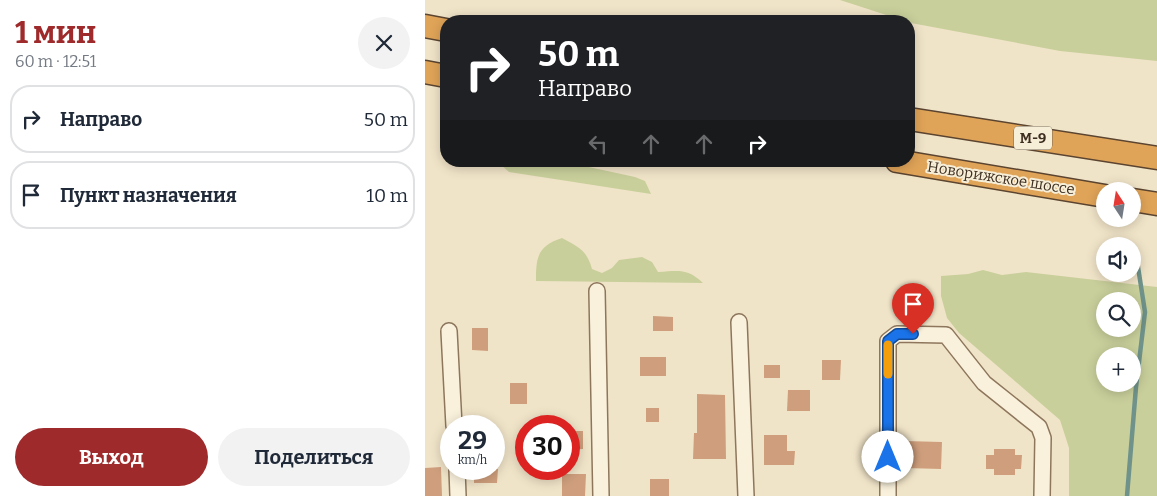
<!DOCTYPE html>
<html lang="ru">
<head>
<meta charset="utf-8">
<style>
	body { margin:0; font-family:Bitter,serif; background:#f2f2f3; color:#1f2937; height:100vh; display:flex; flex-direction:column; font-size:19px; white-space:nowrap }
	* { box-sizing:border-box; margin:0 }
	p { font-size:16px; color:#747a83 }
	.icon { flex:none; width:28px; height:28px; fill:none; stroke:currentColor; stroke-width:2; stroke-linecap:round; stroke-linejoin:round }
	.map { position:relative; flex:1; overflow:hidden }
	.drawer { display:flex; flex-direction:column; background:#fff; width:425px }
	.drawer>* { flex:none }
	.top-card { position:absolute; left:15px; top:15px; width:475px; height:152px; border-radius:20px; box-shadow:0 2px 12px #0003; background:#202124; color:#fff; overflow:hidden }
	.needle { width:32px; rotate:348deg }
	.fabs { position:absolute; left:671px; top:182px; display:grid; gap:10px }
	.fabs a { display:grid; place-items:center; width:45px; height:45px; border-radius:50%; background:#fff; box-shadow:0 2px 12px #0003; font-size:25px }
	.speed { position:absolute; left:15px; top:415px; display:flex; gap:10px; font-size:25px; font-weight:700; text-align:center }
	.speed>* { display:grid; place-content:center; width:65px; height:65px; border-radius:50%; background:#fff; box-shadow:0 2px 12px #0003; line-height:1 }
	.speed small { font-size:12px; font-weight:400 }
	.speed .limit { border:8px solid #d22; background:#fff; color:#111 }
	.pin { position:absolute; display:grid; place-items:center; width:42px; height:42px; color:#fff; margin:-51px -21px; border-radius:50% 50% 50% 0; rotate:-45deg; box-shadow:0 0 5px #0007 }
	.pin .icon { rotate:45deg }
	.me { position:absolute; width:55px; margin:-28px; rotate:0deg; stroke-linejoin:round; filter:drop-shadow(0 0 4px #0008) }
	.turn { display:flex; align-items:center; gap:18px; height:105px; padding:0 15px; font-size:22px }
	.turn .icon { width:65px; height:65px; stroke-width:2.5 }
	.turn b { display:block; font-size:35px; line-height:42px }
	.lanes { display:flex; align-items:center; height:48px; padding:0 15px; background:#0003; justify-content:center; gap:25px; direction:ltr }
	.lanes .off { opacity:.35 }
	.round { display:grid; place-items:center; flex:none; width:52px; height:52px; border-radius:26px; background:#f2f2f3 }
	.overview { display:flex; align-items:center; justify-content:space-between; height:85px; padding:0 15px }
	h1 { font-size:30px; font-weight:700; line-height:38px; color:#9e2a2b }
	.cta { display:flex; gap:10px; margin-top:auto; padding:10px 15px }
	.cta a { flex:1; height:58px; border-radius:30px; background:#9e2a2b; color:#fff; font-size:20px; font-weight:700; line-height:58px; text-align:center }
	.cta a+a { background:#f2f2f3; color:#1f2937 }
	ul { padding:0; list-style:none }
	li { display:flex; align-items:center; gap:15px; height:68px; margin:0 10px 8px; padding:0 5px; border:2px solid #e0e1e3; border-radius:20px }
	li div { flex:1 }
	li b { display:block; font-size:19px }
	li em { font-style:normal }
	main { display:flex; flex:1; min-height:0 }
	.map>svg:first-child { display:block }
	.green { fill:#c9cf9b; fill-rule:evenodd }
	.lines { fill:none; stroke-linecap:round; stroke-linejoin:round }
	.stream { stroke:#6f938a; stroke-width:4.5 }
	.building { fill:#cf9f7d }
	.minor-casing { stroke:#8d765c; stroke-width:18 }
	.highway-casing { stroke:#5b4430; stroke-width:25 }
	.minor { stroke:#faf1dc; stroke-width:15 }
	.highway { stroke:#e0a458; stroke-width:22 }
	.route-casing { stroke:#114b97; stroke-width:12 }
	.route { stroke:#1a73e8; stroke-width:9 }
	.slow { stroke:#f59e0b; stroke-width:9 }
	.labels { text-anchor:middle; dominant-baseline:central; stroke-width:4; stroke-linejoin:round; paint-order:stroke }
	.shield { fill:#f7eed8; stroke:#756857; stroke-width:1 }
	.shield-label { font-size:14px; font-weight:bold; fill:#3d2e20 }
	.street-label { font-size:15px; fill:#3d2e20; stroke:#f7eed8 }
</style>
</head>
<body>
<main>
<section class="drawer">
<div class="overview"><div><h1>1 мин</h1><p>60 m · 12:51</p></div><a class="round"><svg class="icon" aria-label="close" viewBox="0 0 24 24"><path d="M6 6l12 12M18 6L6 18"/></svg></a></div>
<ul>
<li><svg class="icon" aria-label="right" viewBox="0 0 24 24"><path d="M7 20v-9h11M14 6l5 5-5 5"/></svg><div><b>Направо</b></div><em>50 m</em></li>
<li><svg class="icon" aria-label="arrive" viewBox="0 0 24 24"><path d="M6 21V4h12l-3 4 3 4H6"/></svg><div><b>Пункт назначения</b></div><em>10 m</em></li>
</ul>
<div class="cta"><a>Выход</a><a>Поделиться</a></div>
</section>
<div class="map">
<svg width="732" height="496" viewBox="0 0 732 496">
	<rect width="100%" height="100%" fill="#f0e4c8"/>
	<g class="green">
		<path d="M415 0H732V61L635 51 486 23Z"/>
		<path d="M76 161H136L210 177 220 181 226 194 84 172 76 165Z"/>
		<path d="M137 238C153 247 162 250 167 269L177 273 187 268 194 260 217 257 227 262 233 272C254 271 262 268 278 283L111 281C111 258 112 246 137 238Z"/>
		<path d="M558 270 577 275 601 272 732 287V496H644V448L635 420 534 333 522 318 516 296V276L543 274ZM680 301H708V329H680ZM680 356H708V384H680Z"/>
	</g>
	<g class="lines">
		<path class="stream" d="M702 496 711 387 720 312 711 254"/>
	</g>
	<g class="building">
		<path d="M228 316 248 317V331H228Z"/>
		<path d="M47 328H63V351L47 350Z"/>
		<rect x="215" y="357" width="26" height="19"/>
		<path d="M397 360H416L415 380H397Z"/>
		<rect x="339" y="365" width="16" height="13"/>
		<rect x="85" y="383" width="17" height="21"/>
		<path d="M363 390H385V411H362Z"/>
		<path d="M272 394 300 395 301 459H268L269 433H272Z"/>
		<rect x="221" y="408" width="13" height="14"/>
		<path d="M144 431H158V449L144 450Z"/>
		<path d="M339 435H362V451H370L369 465H339Z"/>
		<path d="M480 441 517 442 516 469 480 468Z"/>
		<path d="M569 449H590V455H597L596 469H590V475H569V469H561V455H569Z"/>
		<path d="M16 467 17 496H0V468Z"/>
		<path d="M49 469H73L72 483H49Z"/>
		<path d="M137 474H161L160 496H137Z"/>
		<rect x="225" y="479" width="19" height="17"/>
	</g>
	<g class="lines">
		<defs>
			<g id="minor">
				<path d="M172 291 176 496"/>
				<path d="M314 322 321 496"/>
				<path d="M24 331 29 426"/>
				<path d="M32 469 33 496"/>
				<path d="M463 496V341L472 334 521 335 559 383 614 427 618 438 617 496"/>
			</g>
			<g id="highway">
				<path d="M0 26 21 30"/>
				<path d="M0 72 21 76"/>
				<path d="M484 119 732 158"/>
				<path d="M472 161 680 196"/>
				<path d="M708 200 732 204"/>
			</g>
		</defs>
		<use href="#minor" class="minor-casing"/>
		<use href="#highway" class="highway-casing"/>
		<use href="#minor" class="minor"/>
		<use href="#highway" class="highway"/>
	</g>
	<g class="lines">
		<defs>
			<path id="route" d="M463 457V341L472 334H488"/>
		</defs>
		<use href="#route" class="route-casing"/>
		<use href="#route" class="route"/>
		<path class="slow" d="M463 345V374"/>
	</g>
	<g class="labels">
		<rect class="shield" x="589" y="126.5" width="38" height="23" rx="4"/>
		<g class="shield-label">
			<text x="608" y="138">М-9</text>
		</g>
		<g class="street-label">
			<text transform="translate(576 178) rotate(9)">Новорижское шоссе</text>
		</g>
	</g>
</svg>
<div class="fabs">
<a><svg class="needle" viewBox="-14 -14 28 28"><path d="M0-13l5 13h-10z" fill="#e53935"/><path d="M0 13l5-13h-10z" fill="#747a83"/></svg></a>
<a><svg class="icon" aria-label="sound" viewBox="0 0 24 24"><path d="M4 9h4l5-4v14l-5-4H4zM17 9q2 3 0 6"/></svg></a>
<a><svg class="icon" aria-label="search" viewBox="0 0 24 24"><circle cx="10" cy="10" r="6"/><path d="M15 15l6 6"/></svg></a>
<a>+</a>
</div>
<div class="speed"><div>29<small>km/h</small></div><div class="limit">30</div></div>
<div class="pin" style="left:488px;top:334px;background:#d93025"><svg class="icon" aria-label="arrive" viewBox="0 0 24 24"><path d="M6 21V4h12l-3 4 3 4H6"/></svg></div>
<svg class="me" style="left:463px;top:457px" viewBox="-20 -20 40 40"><circle r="19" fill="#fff"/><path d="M0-13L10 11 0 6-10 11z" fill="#1a73e8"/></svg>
<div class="top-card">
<div class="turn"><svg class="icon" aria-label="right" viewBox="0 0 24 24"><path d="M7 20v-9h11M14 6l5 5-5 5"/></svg><div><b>50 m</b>Направо</div></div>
<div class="lanes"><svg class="icon off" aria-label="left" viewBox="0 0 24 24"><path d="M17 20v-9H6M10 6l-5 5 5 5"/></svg><svg class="icon off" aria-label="ahead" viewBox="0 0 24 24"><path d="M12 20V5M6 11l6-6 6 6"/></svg><svg class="icon off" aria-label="ahead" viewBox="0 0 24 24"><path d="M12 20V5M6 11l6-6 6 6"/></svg><svg class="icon" aria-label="right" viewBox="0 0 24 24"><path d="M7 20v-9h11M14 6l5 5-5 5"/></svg></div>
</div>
</div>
</main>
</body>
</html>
